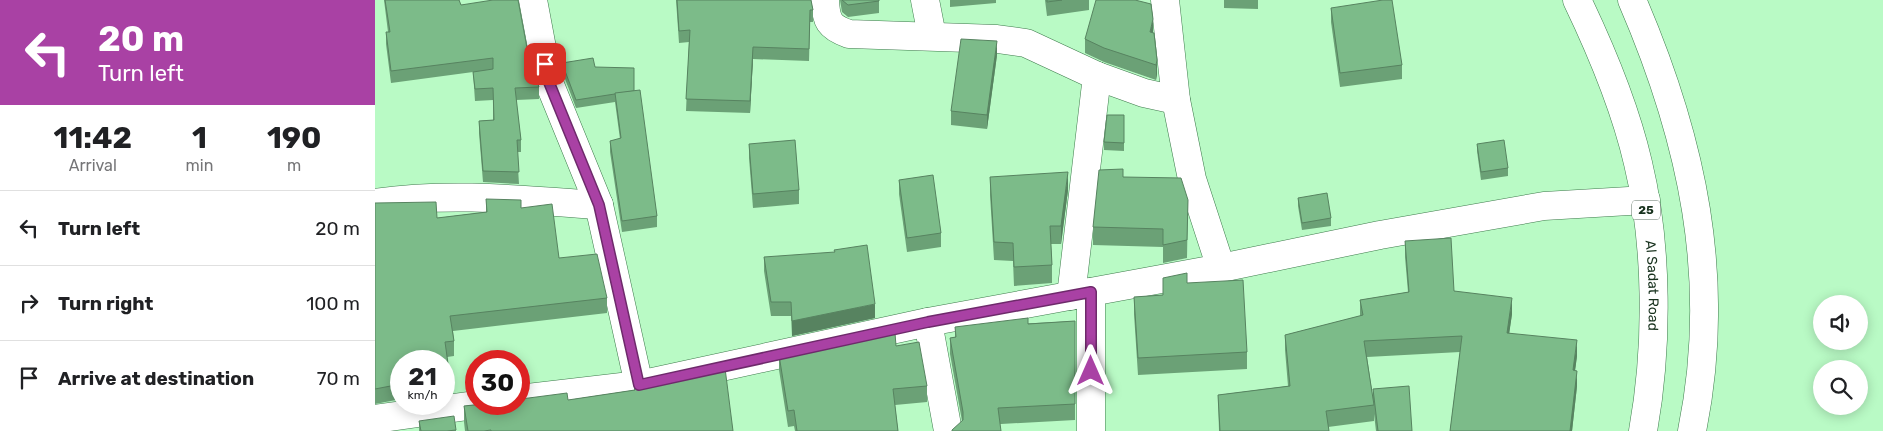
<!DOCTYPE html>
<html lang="en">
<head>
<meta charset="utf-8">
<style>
	body { margin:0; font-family:Rubik,sans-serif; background:#f6f6f6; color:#202124; height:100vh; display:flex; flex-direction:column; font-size:19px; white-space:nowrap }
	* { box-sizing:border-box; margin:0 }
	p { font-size:16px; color:#757577 }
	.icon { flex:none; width:28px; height:28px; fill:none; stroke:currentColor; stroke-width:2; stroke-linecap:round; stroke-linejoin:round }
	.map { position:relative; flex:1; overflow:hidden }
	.details { display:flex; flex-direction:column; background:#fff; width:375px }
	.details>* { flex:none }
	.top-card { background:#a941a4; color:#fff; overflow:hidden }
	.controls { position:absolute; left:1438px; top:295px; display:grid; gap:10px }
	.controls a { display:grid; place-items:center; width:55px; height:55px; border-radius:50%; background:#fff; box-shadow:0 2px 12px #0003; font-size:25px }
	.speed { position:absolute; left:15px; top:350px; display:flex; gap:10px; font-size:25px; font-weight:700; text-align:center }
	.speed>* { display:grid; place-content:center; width:65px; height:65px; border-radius:50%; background:#fff; box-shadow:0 2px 12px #0003; line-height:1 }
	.speed small { font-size:12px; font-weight:400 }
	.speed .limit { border:8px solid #d22; background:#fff; color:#111 }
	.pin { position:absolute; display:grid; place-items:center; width:42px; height:42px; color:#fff; margin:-21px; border-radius:10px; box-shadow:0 2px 8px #0006 }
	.me { position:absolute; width:55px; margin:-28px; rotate:0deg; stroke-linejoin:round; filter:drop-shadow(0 0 4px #0008) }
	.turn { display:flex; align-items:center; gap:18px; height:105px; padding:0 15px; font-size:22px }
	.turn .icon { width:65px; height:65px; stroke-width:2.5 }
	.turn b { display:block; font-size:35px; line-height:42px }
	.eta { display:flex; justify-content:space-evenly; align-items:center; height:85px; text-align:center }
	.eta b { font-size:30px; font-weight:700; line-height:35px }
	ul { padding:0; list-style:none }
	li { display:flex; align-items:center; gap:15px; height:75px; padding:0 15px; border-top:1px solid #e0e0e0 }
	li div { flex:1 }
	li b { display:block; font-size:19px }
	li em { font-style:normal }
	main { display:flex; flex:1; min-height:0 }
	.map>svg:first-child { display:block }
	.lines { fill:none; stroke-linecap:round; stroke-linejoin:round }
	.minor-casing { stroke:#3e7b4c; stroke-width:29 }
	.major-casing { stroke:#3e7b4c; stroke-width:29 }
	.minor { stroke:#fff; stroke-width:28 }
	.major { stroke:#fff; stroke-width:28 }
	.wall { fill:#6ba176 }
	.shaded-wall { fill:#578360 }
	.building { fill:#7cbb89; stroke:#578360 }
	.route-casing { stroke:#6e2a6b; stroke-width:12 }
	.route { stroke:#a941a4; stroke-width:9 }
	.labels { text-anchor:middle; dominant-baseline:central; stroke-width:4.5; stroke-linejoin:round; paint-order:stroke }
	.shield { fill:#fff; stroke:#5d7062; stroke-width:1 }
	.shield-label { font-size:12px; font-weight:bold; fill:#18321e }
	.street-label { font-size:14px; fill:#18321e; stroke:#fff }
</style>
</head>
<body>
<main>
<section class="details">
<div class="top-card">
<div class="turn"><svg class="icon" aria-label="left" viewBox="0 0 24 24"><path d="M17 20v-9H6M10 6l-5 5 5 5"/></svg><div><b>20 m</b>Turn left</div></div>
</div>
<div class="eta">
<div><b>11:42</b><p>Arrival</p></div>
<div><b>1</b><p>min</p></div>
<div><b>190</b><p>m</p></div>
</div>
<ul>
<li><svg class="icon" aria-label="left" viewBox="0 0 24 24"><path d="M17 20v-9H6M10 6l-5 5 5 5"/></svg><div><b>Turn left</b></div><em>20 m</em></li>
<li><svg class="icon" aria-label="right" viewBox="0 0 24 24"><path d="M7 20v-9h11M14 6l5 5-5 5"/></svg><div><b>Turn right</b></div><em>100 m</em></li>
<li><svg class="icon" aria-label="arrive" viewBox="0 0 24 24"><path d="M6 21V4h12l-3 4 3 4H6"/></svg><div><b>Arrive at destination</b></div><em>70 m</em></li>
</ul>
</section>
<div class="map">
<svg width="1508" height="431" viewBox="0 0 1508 431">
	<rect width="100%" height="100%" fill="#b9fac5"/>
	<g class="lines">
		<defs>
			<g id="minor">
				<path d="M158 0 173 80 224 205 264 385"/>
				<path d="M450 0C451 21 454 27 474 34L622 39 651 43 722 76 769 93 801 100"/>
				<path d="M550 0 557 36"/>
				<path d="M790 0 801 100 817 179 846 268"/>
				<path d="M0 203C74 192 150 200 224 205"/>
				<path d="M716 292V431"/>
				<path d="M696 296 722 76"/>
				<path d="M553 322 573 431"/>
				<path d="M144 399 264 385 553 322 846 268 1005 235 1169 206 1271 200"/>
				<path d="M0 419 107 404"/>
			</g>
			<g id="major">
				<path id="s1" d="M1202 0C1227 52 1250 107 1263 163 1283 246 1283 348 1268 431"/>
				<path d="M1257 0C1317 139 1348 279 1317 431"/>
			</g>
		</defs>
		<use href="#minor" class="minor-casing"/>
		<use href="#major" class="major-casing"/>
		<use href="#minor" class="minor"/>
		<use href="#major" class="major"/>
	</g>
	<g class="wall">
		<path d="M9 0H84L86 5 155 64 164 87V99L141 100 146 140V152H142L144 184 108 182 104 133V121L118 120V100L100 101 98 72 16 83 11 44V32H13Z"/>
		<path d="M301 0H436L438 10V22H435L434 61 378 59 375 113 311 111 314 42 304 43Z"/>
		<path d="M465 0H504V13L473 17 467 12Z"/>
		<path d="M575 0H621V3L575 7Z"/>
		<path d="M670 0H714V10L672 16Z"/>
		<path d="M849 0H883V9L849 8Z"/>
		<path d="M956 8 1027 65V79L965 87 956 22Z"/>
		<path d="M778 33 782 74 781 80 729 62 710 53V39Z"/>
		<path d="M622 55 612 129 576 125V111Z"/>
		<path d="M187 63 220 67 259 91 282 216V227L247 232 235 152V141L245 139 240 102 201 108 187 71Z"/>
		<path d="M749 115V151L729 150V142Z"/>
		<path d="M374 144 424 190V204L378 208 374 158Z"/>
		<path d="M1102 144 1133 168V176L1106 180 1102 151Z"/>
		<path d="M615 177 693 190 686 244H676L677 265V283L639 286 638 261 619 260 615 195Z"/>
		<path d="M748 177 813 200 812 258 788 263V247L718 245V227Z"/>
		<path d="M524 180 566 233V247L532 252 524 194Z"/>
		<path d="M923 198 956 218V226L927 230 923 206Z"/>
		<path d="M111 199 146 208 184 258 232 298V313L78 331 79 341V356L72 357 75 378V393H69V361H26V399L0 404V203L62 218 111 212Z"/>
		<path d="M1030 241 1079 291 1137 314 1134 333 1202 356 1200 370 1202 386 1197 431H1075L1085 352 992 357 998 398V389L1037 431H1001L999 414V421L953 427 954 431H844L843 395 913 386 910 350V335L985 316V300L1033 292 1030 257Z"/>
		<path d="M389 257 500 318 417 336 416 316H396L389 271Z"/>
		<path d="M812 283 872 352V369L763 375 759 314V297L788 295Z"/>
		<path d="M700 321V420L626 424 587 421 575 354V338L580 337V327Z"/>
		<path d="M521 346 552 386V402L520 405 523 431H420L419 426 413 427 404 370V355Z"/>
		<path d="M259 385 358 431H90L89 422V406L146 399 193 400 259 390Z"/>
		<path d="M44 421 81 430V431H44Z"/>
	</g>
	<g class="shaded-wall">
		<path d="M778 19V33L775 32Z"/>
		<path d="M622 41V55L612 129V115Z"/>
		<path d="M378 47V59L375 113V101Z"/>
		<path d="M782 60V74L781 80V65Z"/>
		<path d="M693 172V190L686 244V226Z"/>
		<path d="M1137 298V314L1132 349V333Z"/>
		<path d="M500 304V318L417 336V321Z"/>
		<path d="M1202 340V356L1198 386V370Z"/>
		<path d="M1202 371V386L1197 431H1195Z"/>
	</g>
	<g class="building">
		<path d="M10 0H84L86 5 118 0H143L155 64 164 87 140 88 146 140H142L144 172 108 171 104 121 119 120 118 88 100 89 98 72 118 69V58L16 71 11 32H15Z"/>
		<path d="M302 0H436L438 10H435L434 49 378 47 375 101 311 99 315 30 304 31Z"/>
		<path d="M467 0H504V1L473 5Z"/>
		<path d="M672 0H687L672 2Z"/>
		<path d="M721 0H760L776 4 778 19 775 32 779 33 782 60 781 65 729 48 710 39Z"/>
		<path d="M1008 0H1017L1027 65 965 73 956 8Z"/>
		<path d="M586 39 622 41 612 115 576 111Z"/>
		<path d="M218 58 220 67 259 68V91L201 100 187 63Z"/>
		<path d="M265 90 282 216 247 221 235 141 246 138 240 93Z"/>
		<path d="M732 115H749V143L729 142Z"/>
		<path d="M420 140 424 190 378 194 374 144Z"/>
		<path d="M1129 140 1133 168 1106 172 1102 144Z"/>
		<path d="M748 169V177L806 178 813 200 812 240 788 245V229L718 227 724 170Z"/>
		<path d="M693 172 686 226H675L677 265 639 267 638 243 619 242 615 177Z"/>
		<path d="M558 175 566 233 532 238 524 180Z"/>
		<path d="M952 193 956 218 927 223 923 198Z"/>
		<path d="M111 199 146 200V208L177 204 184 258 222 254 232 298 75 316 79 341 70 342 75 378H69V361H26V384L0 389V203L61 202 62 218 112 212Z"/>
		<path d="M1076 238 1079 291 1137 298 1132 333 1202 340 1198 370 1202 371 1195 431H1075L1087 336 989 341 999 405 951 411 954 431H845L843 395 915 386 910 335 988 315 985 300 1034 292 1030 241Z"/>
		<path d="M492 245 500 304 417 321 416 302H396L389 257 460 252 459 250Z"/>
		<path d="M812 273V283L868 280 872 352 763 358 759 297 788 295V278Z"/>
		<path d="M653 318V324L700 321V404L623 408 626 431H577V430L588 420V412L575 338 581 337 580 327Z"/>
		<path d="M504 333H520L521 346 544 342 552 386 518 389 523 431H422L419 410 413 411 404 355Z"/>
		<path d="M350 368 358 431H116V430L109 431H93L89 406 108 404H144V398L146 399 192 393 193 400 260 390 259 385Z"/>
		<path d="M1034 386 1037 431H1003L998 389Z"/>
		<path d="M79 416 81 430 72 431H46L44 421Z"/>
	</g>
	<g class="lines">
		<defs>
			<path id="route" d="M170 64 173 80 224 205 264 385 553 322 716 292V371"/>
		</defs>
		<use href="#route" class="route-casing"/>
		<use href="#route" class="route"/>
	</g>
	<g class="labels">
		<rect class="shield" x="1257" y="200.5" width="28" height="19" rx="4"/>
		<g class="shield-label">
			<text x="1271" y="210">25</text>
		</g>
		<g class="street-label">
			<text stroke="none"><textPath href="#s1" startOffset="298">Al Sadat Road</textPath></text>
		</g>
	</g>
</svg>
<div class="controls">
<a><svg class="icon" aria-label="sound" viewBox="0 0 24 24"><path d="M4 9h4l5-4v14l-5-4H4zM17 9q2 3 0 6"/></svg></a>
<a><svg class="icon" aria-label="search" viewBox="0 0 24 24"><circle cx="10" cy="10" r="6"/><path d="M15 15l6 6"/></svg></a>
</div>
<div class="speed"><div>21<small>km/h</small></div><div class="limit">30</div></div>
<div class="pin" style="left:170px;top:64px;background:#d93025"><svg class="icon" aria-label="arrive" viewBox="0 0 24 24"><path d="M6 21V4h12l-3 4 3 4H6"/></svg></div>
<svg class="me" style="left:716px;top:371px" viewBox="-20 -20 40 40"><path d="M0-17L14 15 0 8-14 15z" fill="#a941a4" stroke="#fff" stroke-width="4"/></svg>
</div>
</main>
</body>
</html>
